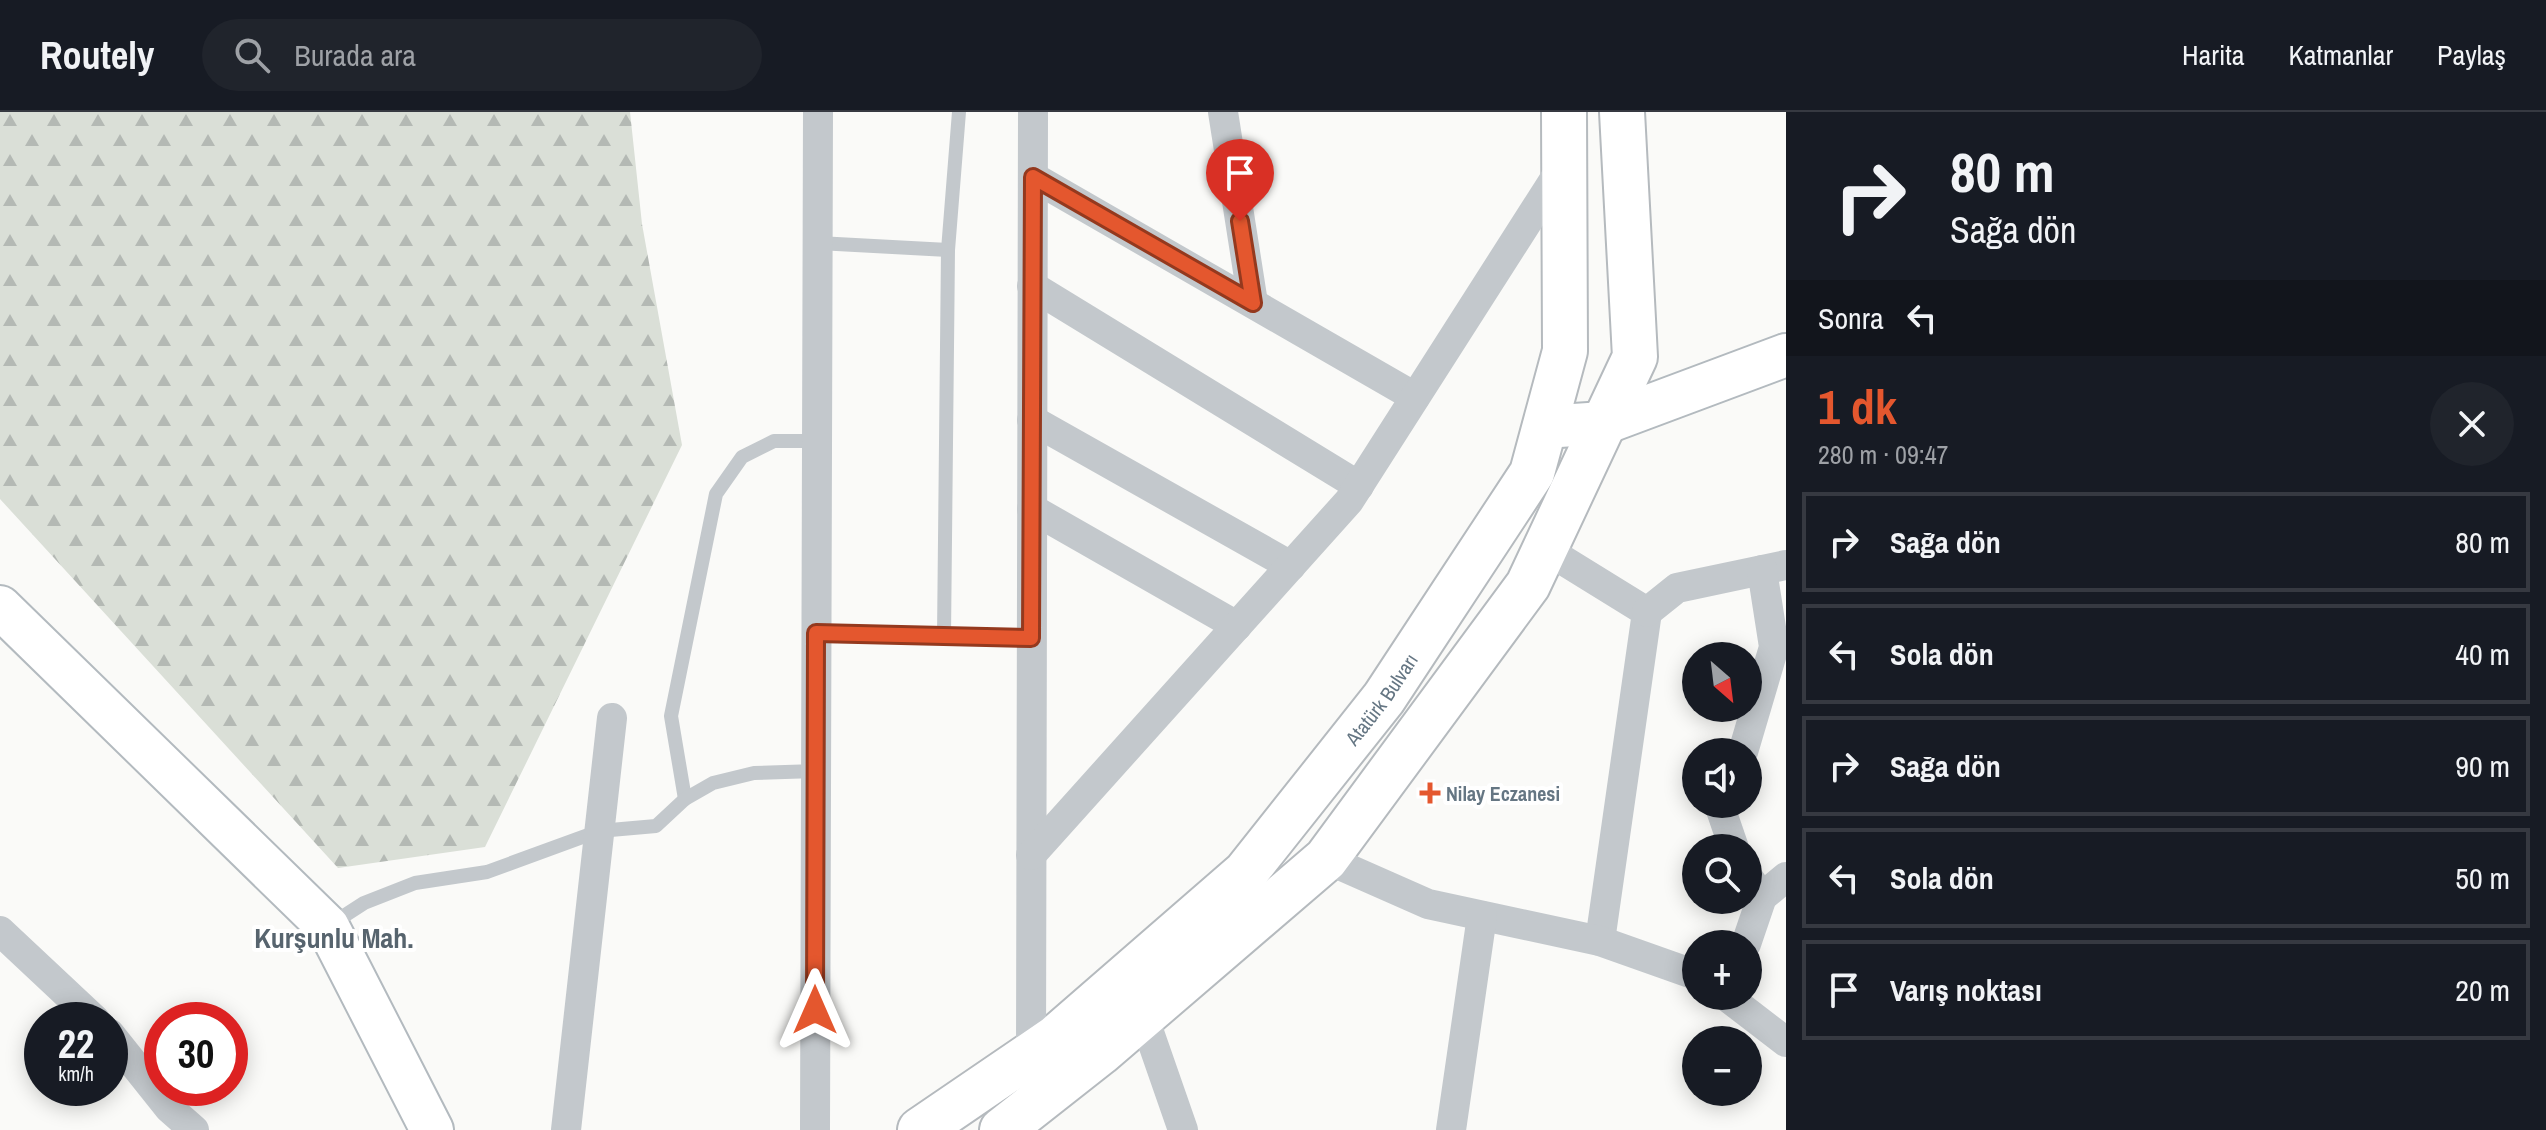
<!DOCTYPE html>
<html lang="tr">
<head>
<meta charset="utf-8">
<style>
	body { margin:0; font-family:"Archivo Narrow",sans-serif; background:#20242c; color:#f1f3f6; height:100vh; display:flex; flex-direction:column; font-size:30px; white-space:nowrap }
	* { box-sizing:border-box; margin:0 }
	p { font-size:26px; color:#9ea1a6 }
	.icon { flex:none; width:44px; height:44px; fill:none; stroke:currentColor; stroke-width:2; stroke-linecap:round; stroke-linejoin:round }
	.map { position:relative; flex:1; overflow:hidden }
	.details { display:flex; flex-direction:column; background:#171b24; width:760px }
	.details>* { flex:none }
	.hud { background:#171b24; color:#f1f3f6; overflow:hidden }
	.needle { width:52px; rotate:152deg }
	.buttons { position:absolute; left:1682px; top:530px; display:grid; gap:16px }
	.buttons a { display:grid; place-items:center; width:80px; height:80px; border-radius:50%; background:#171b24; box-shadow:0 4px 20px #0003; font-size:40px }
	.speed { position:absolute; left:24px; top:890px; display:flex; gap:16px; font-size:40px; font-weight:700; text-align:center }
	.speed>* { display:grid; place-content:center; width:104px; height:104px; border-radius:50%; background:#171b24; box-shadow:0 4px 20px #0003; line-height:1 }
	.speed small { font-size:20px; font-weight:400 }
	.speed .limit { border:12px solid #d22; background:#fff; color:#111 }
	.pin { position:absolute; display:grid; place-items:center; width:68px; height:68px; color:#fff; margin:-82px -34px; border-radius:50% 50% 50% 0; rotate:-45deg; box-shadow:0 0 8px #0007 }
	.pin .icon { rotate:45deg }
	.me { position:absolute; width:88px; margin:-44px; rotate:0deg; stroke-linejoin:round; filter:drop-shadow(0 0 6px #0008) }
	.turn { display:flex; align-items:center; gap:28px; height:168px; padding:0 32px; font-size:36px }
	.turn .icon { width:104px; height:104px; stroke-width:2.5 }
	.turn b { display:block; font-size:56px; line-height:68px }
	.then { display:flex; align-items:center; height:76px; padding:0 32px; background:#0003; gap:16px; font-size:30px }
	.round { display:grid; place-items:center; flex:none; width:84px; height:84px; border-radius:42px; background:#20242c }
	.headline { display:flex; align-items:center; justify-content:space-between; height:136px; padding:0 32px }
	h1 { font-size:48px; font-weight:700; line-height:60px; color:#e4572e }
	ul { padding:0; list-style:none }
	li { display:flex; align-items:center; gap:24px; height:100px; margin:0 16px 12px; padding:0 16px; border:4px solid #363941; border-radius:0px }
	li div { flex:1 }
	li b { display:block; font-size:30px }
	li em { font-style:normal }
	header { display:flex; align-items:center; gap:48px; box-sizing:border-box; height:112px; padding:0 40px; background:#171b24; border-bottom:2px solid #363941 }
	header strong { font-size:38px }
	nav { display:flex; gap:44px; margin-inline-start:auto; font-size:28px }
	.search { width:560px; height:72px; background:#20242c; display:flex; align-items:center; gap:20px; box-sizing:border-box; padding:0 28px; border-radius:44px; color:#9ea1a6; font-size:30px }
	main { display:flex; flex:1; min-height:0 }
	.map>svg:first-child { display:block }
	.forest { fill:url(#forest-firs) }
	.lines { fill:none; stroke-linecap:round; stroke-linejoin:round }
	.secondary-casing { stroke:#b3babf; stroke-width:46 }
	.primary-casing { stroke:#b5babe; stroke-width:48 }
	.lane { stroke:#c3c8cc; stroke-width:14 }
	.street { stroke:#c3c8cc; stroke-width:30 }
	.secondary { stroke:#fff; stroke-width:42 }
	.primary { stroke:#fff; stroke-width:44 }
	.route-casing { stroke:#94391e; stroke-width:20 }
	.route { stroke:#e4572e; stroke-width:14 }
	.poi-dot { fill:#e4572e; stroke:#fff; stroke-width:3 }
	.labels { text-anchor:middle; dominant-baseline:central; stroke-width:8; stroke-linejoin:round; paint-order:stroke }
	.street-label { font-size:20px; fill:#657683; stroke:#fff }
	.poi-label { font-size:20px; font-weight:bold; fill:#657683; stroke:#fff; text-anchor:start }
	.district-label { font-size:28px; font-weight:bold; fill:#57646e; stroke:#fff }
</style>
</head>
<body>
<header>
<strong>Routely</strong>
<div class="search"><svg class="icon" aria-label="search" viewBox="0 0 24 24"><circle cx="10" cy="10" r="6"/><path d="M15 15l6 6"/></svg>Burada ara</div>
<nav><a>Harita</a><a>Katmanlar</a><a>Paylaş</a></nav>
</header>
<main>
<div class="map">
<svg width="1786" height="1018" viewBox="0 0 1786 1018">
	<defs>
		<pattern id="forest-firs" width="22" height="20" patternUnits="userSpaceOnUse" patternTransform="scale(2)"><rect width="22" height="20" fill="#dadfd7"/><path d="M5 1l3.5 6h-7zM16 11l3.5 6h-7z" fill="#b4b9b4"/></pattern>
	</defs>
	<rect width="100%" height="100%" fill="#fafaf8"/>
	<path class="forest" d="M0 0H630L642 112 682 333 485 735 338 756 0 387Z"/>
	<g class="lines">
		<defs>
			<g id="secondary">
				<path d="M1544 315 1604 311 1786 243"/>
				<path d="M0 495 328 815 432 1018"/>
			</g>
			<g id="primary">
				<path id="s1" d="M920 1018 1055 926 1246 760 1384 586 1532 361 1565 239 1564 0"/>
				<path d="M1002 1018 1100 941 1326 747 1528 473 1635 245 1622 0"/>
			</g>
		</defs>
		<use href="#secondary" class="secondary-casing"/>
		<use href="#primary" class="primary-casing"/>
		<g class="lane">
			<path d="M818 131 948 138"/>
			<path d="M816 521 1031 526"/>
			<path d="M944 524 948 138 959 0"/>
			<path d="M685 687 671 604 716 382 742 345 774 329H817"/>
			<path d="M330 813 364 791 415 771 487 760 599 719 656 714 685 687 713 671 754 661 816 659"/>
		</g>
		<g class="street">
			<path d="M1033 0 1031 942 1038 956"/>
			<path d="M1223 0 1253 191"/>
			<path d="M1033 65 1415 285"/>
			<path d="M1032 174 1359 374"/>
			<path d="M1032 308 1291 454"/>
			<path d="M1032 397 1237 514"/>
			<path d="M1545 437 1647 500 1600 829"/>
			<path d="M1647 500 1677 476 1786 453"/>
			<path d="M1743 640 1774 535 1762 458"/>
			<path d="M1723 692 1721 698 1734 736"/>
			<path d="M1031 743 1349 389 1563 54"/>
			<path d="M1326 747 1428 792 1600 829 1696 863"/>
			<path d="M1762 785 1786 765"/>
			<path d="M0 819 95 908"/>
			<path d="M1746 832 1762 785 1748 765"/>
			<path d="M1726 884 1786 930"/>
			<path d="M1143 903 1183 1018"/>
			<path d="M110 922 169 996 194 1018"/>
			<path d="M566 1018 612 606"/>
			<path d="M815 1018 818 0"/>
			<path d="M1451 1018 1482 804"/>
		</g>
		<use href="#secondary" class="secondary"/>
		<use href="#primary" class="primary"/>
	</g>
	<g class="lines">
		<defs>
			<path id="route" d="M815 898 816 521 1031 526 1033 65 1253 191 1240 109"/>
		</defs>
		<use href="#route" class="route-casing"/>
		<use href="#route" class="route"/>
	</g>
	<path class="poi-dot" d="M1426 669h8v8h8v8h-8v8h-8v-8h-8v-8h8z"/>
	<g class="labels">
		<g class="street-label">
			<text stroke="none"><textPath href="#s1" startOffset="636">Atatürk Bulvarı</textPath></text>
		</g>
		<g class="poi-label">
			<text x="1446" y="681">Nilay Eczanesi</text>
		</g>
		<g class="district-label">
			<text x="334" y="826">Kurşunlu Mah.</text>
		</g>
	</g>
</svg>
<div class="buttons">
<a><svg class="needle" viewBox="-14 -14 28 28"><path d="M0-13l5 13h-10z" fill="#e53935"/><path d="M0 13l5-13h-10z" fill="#9ea1a6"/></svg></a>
<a><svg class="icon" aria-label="sound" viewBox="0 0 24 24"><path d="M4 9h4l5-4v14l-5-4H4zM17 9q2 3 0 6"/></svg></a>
<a><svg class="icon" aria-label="search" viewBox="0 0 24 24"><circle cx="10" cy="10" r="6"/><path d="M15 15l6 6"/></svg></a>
<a>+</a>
<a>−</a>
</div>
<div class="speed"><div>22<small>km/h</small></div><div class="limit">30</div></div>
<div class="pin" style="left:1240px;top:109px;background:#d93025"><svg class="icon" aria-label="arrive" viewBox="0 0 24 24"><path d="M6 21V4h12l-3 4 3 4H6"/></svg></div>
<svg class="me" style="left:815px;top:898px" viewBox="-20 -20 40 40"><path d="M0-17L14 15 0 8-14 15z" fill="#e4572e" stroke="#fff" stroke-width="4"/></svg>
</div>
<section class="details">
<div class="hud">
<div class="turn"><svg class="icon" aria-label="right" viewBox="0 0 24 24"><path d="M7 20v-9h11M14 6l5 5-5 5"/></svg><div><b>80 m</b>Sağa dön</div></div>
<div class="then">Sonra<svg class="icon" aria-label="left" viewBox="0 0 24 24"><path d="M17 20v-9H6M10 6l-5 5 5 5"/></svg></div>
</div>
<div class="headline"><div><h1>1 dk</h1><p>280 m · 09:47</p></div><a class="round"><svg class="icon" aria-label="close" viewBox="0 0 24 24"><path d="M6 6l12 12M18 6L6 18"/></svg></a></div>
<ul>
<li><svg class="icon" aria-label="right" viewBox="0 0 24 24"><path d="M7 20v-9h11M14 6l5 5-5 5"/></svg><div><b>Sağa dön</b></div><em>80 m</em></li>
<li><svg class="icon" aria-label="left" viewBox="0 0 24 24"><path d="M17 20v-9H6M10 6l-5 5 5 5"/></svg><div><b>Sola dön</b></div><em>40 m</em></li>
<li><svg class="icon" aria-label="right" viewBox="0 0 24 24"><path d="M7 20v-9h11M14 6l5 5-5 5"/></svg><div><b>Sağa dön</b></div><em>90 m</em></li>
<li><svg class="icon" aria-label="left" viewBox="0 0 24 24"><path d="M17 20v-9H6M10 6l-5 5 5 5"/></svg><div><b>Sola dön</b></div><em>50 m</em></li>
<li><svg class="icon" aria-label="arrive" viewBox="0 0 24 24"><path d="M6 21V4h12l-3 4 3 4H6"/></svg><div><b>Varış noktası</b></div><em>20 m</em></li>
</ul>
</section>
</main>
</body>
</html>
